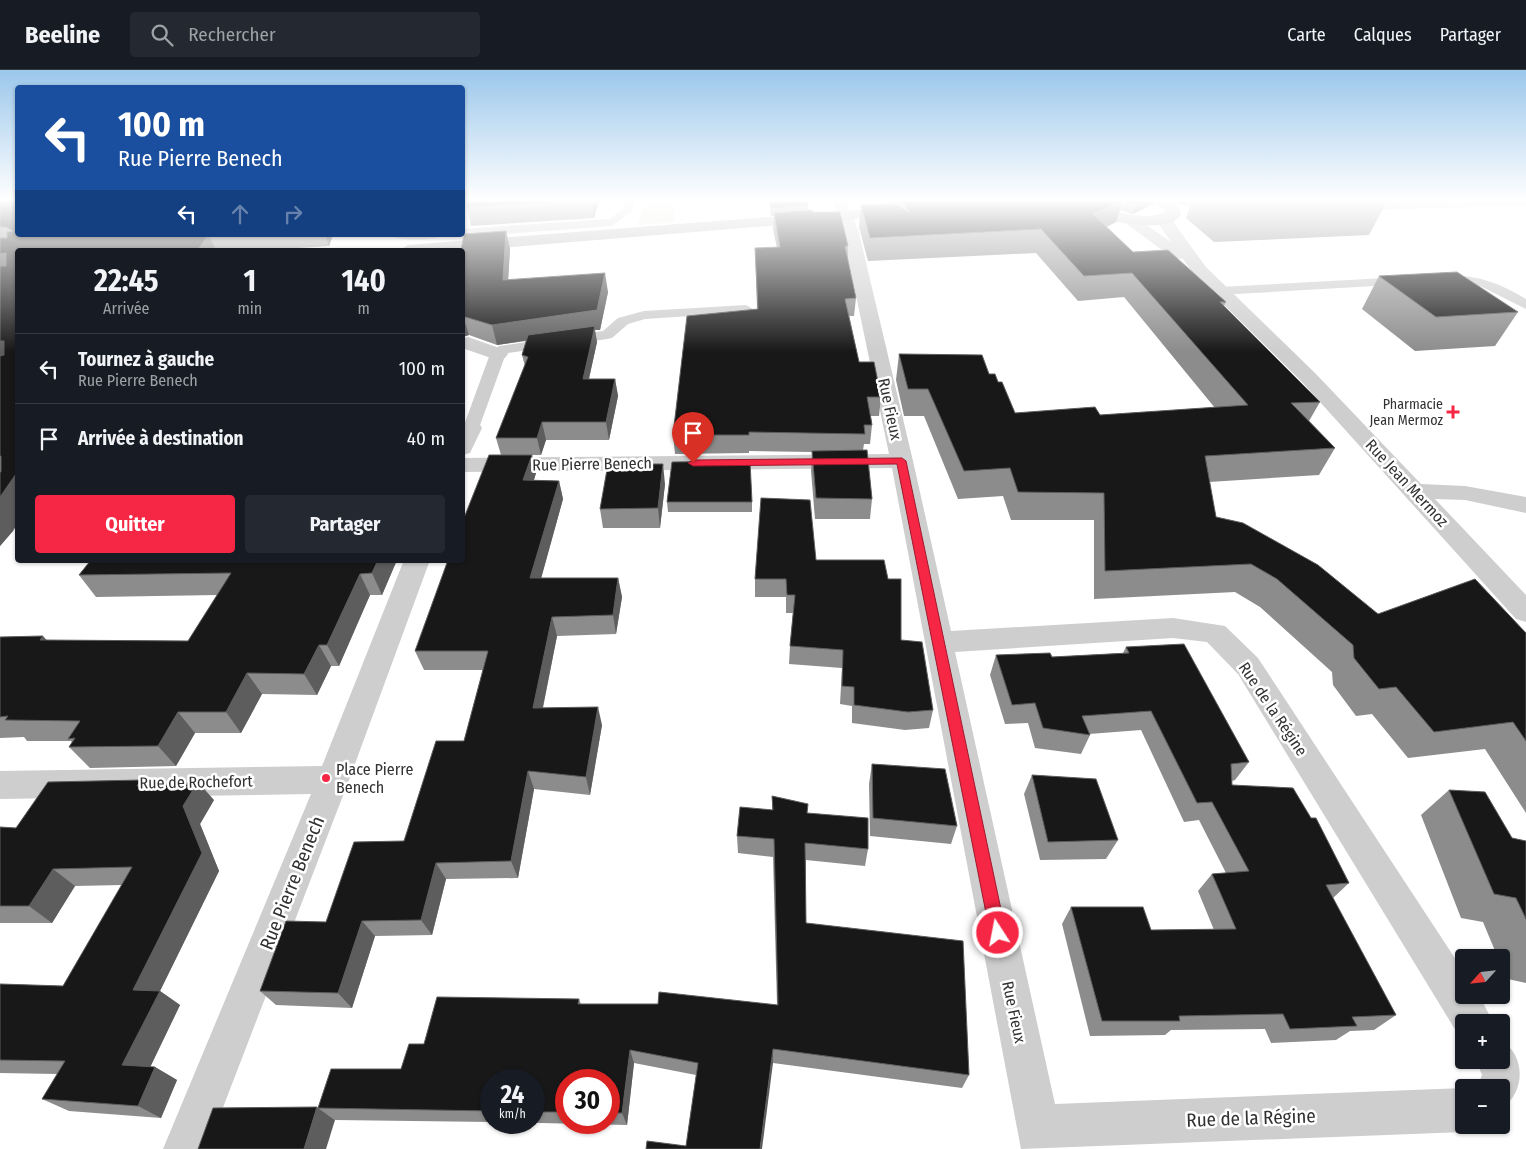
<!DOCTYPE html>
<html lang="fr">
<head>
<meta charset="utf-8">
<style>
	body { margin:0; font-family:"Fira Sans Condensed",sans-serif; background:#242831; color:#f1f3f6; height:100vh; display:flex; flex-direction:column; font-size:19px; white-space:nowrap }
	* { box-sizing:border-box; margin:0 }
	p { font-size:16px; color:#9ea1a6 }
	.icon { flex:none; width:28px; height:28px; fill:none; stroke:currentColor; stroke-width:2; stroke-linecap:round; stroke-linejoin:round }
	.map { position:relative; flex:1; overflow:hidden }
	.panel { position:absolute; left:15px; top:178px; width:450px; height:315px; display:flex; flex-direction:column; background:#171b24; border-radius:5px; box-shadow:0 1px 4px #0004 }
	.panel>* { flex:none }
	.hud { position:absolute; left:15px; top:15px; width:450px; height:152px; border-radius:5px; box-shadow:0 1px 4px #0004; background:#1a4fa0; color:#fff; overflow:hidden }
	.needle { width:32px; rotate:243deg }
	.controls { position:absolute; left:1455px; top:879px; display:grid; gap:10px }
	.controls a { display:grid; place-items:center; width:55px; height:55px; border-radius:5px; background:#171b24; box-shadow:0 1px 4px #0004; font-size:25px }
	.speed { position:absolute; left:480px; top:999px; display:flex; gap:10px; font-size:25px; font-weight:700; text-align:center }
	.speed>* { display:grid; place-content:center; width:65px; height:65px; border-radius:50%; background:#171b24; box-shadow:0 1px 4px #0004; line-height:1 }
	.speed small { font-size:12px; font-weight:400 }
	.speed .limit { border:8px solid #d22; background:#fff; color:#111 }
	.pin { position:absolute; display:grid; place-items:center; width:42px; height:42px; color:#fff; margin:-51px -21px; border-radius:50% 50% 50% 0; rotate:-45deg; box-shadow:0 0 5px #0007 }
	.pin .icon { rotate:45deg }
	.me { position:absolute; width:55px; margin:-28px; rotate:349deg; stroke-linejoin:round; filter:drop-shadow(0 0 4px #0008) }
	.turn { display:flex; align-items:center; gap:18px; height:105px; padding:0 20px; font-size:22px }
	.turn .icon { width:65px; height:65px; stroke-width:2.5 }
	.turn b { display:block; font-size:35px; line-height:42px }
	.lanes { display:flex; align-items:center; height:48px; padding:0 20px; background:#0003; justify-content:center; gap:25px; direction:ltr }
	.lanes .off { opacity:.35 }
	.eta { display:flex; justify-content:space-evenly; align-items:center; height:85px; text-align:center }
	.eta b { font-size:30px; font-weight:700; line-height:35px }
	.action { display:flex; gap:10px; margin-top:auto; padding:10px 20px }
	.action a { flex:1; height:58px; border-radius:5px; background:#f62645; color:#fff; font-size:20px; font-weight:700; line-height:58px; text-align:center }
	.action a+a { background:#242831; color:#f1f3f6 }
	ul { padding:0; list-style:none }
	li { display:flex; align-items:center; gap:15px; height:70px; padding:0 20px; border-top:1px solid #363941 }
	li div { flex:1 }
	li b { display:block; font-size:19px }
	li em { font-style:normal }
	header { display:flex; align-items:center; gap:30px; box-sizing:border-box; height:70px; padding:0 25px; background:#171b24; border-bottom:1px solid #363941 }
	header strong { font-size:24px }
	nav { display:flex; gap:28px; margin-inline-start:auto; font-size:18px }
	.search { width:350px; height:45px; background:#242831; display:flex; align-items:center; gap:12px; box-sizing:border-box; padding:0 18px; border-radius:5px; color:#9ea1a6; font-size:19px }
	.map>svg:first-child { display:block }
	.green { fill:#e9efde }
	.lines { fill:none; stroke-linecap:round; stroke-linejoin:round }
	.lane { fill:#cecece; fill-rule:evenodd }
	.street { fill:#cecece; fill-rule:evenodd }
	.secondary { fill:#bbb; fill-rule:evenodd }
	.wall { fill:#8c8c8c; fill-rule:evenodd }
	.shaded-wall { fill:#5d5d5d }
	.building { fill:#181818; stroke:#5d5d5d }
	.route { fill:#f62645; stroke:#a0192d }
	.poi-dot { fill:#f62645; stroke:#fff; stroke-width:2 }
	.labels { text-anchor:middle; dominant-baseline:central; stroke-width:5; stroke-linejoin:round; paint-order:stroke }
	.far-poi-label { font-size:14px; fill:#313131; stroke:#fff; text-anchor:end }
	.street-label { font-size:16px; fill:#313131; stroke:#fff }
	.poi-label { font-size:16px; fill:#313131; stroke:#fff; text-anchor:start }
	.near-street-label { font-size:19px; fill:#313131; stroke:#fff }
</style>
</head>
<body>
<header>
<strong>Beeline</strong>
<div class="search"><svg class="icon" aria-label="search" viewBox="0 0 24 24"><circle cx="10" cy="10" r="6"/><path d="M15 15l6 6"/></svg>Rechercher</div>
<nav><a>Carte</a><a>Calques</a><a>Partager</a></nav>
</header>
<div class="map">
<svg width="1526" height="1079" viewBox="0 0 1526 1079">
	<rect width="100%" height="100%" fill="#fff"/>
	<path class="green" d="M644 131H676L674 152 638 155Z"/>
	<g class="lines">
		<g class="lane">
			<path d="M624 131H634L633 141 612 156 462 167 457 165H462V159L609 149 622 140Z"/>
			<path d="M390 165H444C439 171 395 171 390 165Z"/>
			<path d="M1439 205C1473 204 1497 211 1526 229V239L1480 216 1434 212 1432 209Z"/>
			<path d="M1404 207 1411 211 1409 214 1219 225 1212 221 1219 217Z"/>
			<path d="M746 235 753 239 751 242 645 249 628 254 612 268 607 269 508 283 505 286 479 358 477 362H465L463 358 490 284 499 276 603 261 618 248 644 241Z"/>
		</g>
		<g class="street">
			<path d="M833 131H847L859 163 913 391 951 561 1173 548 1225 556 1258 588 1464 902V925H1479L1493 952H1464V968L1459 966 1238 604 1207 572 1173 568 955 582 1055 1034 1464 1018V1055H1479L1464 1062 1021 1079 892 398 462 402V388L889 384 843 163Z"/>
			<path d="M1407 131H1526V135L1347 141 1340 137 1347 133Z"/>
			<path d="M1129 144 1134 146 1171 172 1160 156 1158 149 1166 144 1171 146 1176 156 1206 197 1315 303 1421 414 1465 416 1526 427V443L1465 430 1435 429 1526 525V552L1516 549 1301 311 1194 205 1183 189 1173 188 1124 152 1121 149Z"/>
			<path d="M468 267 505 280 508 284 505 288H491L462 278V269Z"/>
			<path d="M471 351 479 353 482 358 470 383 462 385V355Z"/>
			<path d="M404 490H430L349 710 207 1079H163L311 724 0 729V701L322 696Z"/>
			<path d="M1501 971C1526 984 1526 1024 1501 1038V1018H1477L1482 1005 1476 990H1501Z"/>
		</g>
		<g class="secondary">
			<path d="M1154 131H1170L1179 137 1181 145C1165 167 1099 148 1077 142L1075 139 1082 135C1109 138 1139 153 1166 142Z"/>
			<path d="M897 137 905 142 902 145 462 181 400 180 408 175Z"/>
		</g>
	</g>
	<g class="wall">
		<path d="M0 131 18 165H333L329 176 268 180H18L13 461 0 476Z"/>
		<path d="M462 131H599L594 148 471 156 467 137V133L462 134Z"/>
		<path d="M769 131H807L808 135V140L813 142 848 176V189L856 228 854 246H849L859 292 881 327 879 346H871L872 355 870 374H864L863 380 872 429 870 449H815L811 401 812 382 749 381V383L675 384 673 365 757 239 755 178H777L773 159 774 146H771Z"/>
		<path d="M886 131H1154L1153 134 1133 144 1120 140 1116 152 1106 157 1133 182 1226 232 1224 236 1320 332 1309 351 1335 378 1319 405 1209 412 1216 447 1378 544 1526 563V743L1485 679 1408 688 1372 644 1356 646 1333 615 1332 602 1260 537 1235 522 1094 529V450H1011L1003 426 958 429 924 346H904L896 310 899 284 989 304 998 312 1015 343 1100 345 1215 338 1124 227 1078 231 1036 183 868 191 859 157 861 135 889 134Z"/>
		<path d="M1172 131H1387L1369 165 1214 172 1186 148 1190 136 1177 134Z"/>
		<path d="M506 161 510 179 508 209 608 222 600 260H595L597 272 589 309H615L618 326 609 370H546L541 385H532L536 403 534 410 559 411 563 429 541 508H618L622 527 616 564 557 566 543 638 602 655 590 725 534 719 518 808 446 809 432 865 375 866 352 938 276 935 260 921 404 771 464 671 483 600H424L415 581 501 385 496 368 525 296 522 285 526 271 497 275 469 265 462 267V180Z"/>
		<path d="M1379 206 1518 242 1495 276 1415 281 1362 239Z"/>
		<path d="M665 414 660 458H603L600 439Z"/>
		<path d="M667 432H752V442H668Z"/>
		<path d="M91 490H397L382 525H370L339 596H331L317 625 262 624 241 663H195L176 696 90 698 69 677 72 672 71 671H27L24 667 0 668V567L47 570 188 571 217 525 96 527 79 505Z"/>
		<path d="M816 490 888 509 901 570 933 640 929 658 905 660 852 653V636L840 634 842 598 789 594 790 576 793 543H786V527H755V509Z"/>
		<path d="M1126 577 1249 692 1235 710 1232 711V715L1349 813 1333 828 1396 945 1374 960 1350 961 1336 970 1271 973 1265 959 1171 960 1165 965 1090 966 1062 854 1071 837 1151 860H1214L1198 821 1212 804 1226 803 1199 750 1184 752 1141 660 1089 664 1090 665 1081 684 1035 678 1028 653 1005 654 990 605 996 585 1052 587 1123 583Z"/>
		<path d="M872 694 957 756 951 774 870 766 869 714Z"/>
		<path d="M1032 705 1118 770 1106 789 1040 790 1024 724Z"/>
		<path d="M146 716 214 730 200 754 219 801 160 921 180 935 150 997H155L177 1010 161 1048 69 1041 42 1029 58 1004 0 1003V914L63 916 122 815 75 816 52 853H0V757L16 758Z"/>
		<path d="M1449 720 1512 768 1526 771V913L1508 909 1501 895V888H1498L1483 852 1461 848 1421 745Z"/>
		<path d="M772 726 807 743 868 779 865 796 806 790V853L969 1005 962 1018 773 993 686 1076 696 1005 634 993 627 1055 497 1052H534V1010H491V1052L335 1050 318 1038 401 999 424 974 579 929 581 934 777 935 773 787 738 783 737 766 772 740ZM566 1010H609V1052H566Z"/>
	</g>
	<g class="shaded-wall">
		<path d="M591 131H599L594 148Z"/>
		<path d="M1121 131H1123L1116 152 1086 167 1093 144Z"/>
		<path d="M1143 131H1154L1153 134 1133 144 1137 134Z"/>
		<path d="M506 161 510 179 507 229 503 210Z"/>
		<path d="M208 165H209L216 180H198Z"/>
		<path d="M325 165H333L329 176Z"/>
		<path d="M6 183 18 201 0 206V184Z"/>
		<path d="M605 203 608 222 600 260H595L597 272 585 326 583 309 594 260 497 275 492 255Z"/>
		<path d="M462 246H463L469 265 462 267Z"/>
		<path d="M0 271H4L18 290 0 295Z"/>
		<path d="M462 274 464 281 462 286Z"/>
		<path d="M615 309 618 326 609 370 606 352Z"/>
		<path d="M542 352 546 370 541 385 537 368Z"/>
		<path d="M532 385 536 403 528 429 523 410Z"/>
		<path d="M663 394 665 414 660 458 658 438Z"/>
		<path d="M18 401V453L13 461 0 476V427Z"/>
		<path d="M559 411 563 429 536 527 530 508Z"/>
		<path d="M378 490H397L382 525 372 503Z"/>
		<path d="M360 504 370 525 339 596 327 575Z"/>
		<path d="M618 508 622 527 616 564 613 545Z"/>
		<path d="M552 547 557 566 539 656 533 638Z"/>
		<path d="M43 566 62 587 40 570Z"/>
		<path d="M319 575 331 596 317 625 304 604Z"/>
		<path d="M247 603 262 624 241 663 226 642Z"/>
		<path d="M598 637 602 655 590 725 586 707Z"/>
		<path d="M178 642 195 663 176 696 158 676Z"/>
		<path d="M528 701 534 719 518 808 511 791Z"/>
		<path d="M141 710 158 728 137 716Z"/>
		<path d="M198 712 214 730 200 754 219 801 160 921 180 935 145 1008 122 995 133 920 183 736Z"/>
		<path d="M436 793 446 809 432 865 421 850Z"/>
		<path d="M53 799 75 816 52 853 29 836Z"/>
		<path d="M362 851 375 866 352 938 338 923Z"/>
		<path d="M773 979V993L762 1079H760Z"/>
		<path d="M630 980 634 993 627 1055 622 1043Z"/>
		<path d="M155 997 177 1010 161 1048 138 1036Z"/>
		<path d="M317 1037 335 1050 326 1079H304Z"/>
	</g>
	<g class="building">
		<path d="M0 131H18V165H208L198 180H18V401L0 427V402H1V386H0V286L4 285V271H0V196H6V183L0 184V168H7V162L13 161 6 157H0Z"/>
		<path d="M468 131H571L467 137Z"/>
		<path d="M770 131H807L808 135 771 138Z"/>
		<path d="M902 131H1121L1093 144 1133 182 1168 180 1226 232H1220L1320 332 1291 333 1335 378 1205 386 1216 447 1243 453 1318 495 1378 544 1475 509 1526 563V671L1513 652 1434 662 1396 617 1379 619 1354 588 1353 575 1277 509 1251 494 1105 501 1104 423 1018 422 1010 398 964 401 928 319H908L899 284 982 285 989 304H995L998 312H1002L1015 343 1095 337 1100 345 1248 335 1132 203 1084 206 1041 159 870 168 861 135 896 134 910 143Z"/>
		<path d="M1124 131H1143L1137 134Z"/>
		<path d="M1228 131H1261L1229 132Z"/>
		<path d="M812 140 813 142H840L848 176H845L856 228 845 229 859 292H874L881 327H867L872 355H864L865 364 749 362V365H673L687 246 758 239 755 178 780 177 774 143Z"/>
		<path d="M506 161 503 210 605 203 597 240 492 255 462 246V180H461L464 164Z"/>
		<path d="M1457 202 1518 242 1436 247 1379 206Z"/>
		<path d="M595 256 583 309H615L606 352H542L537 368H496L528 287 522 285 528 265Z"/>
		<path d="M867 380 872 429 816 428 812 381Z"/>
		<path d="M489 385H532L523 410 559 411 530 508H618L613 545 552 547 533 638 598 637 586 707 528 701 511 791 436 793 421 850 362 851 338 923 260 921 286 851 326 852 354 772 404 771 436 671H464L488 581H415L448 490H462V453Z"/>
		<path d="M750 391 752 432H667L672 392Z"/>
		<path d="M608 394H663L658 438 600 439Z"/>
		<path d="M761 428 810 430 816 490H884L888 509H901V570L922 572 933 640 908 642 854 635V617L842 616 843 580 790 576 795 525H787L786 509H755Z"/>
		<path d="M91 490H378L372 503 360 504 327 575H319L304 604 247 603 226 642H178L158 676 69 677 75 668 68 669 80 651 5 650 8 646 0 647V567L43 566 40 570 188 571 231 503 79 505Z"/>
		<path d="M1184 574 1249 692 1231 694 1232 715 1293 718 1311 748H1316L1349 813 1326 815 1396 945 1352 947 1357 956 1290 959 1283 944 1179 946 1180 951H1102L1071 837H1143L1151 860 1236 859 1212 804 1249 801 1212 732 1197 733 1151 641 1082 646 1090 665 1043 658 1035 633 1012 635 996 585 1050 583 1052 587 1129 583 1126 577Z"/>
		<path d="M872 694 945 699 957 756 873 748Z"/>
		<path d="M1032 705 1096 709 1118 770 1048 772Z"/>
		<path d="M141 710 137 716 198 712 183 736 202 783 133 920 160 921 122 995 155 997 138 1036 42 1029 65 991 0 990V914L63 916 132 797 53 799 29 836H0V757L16 758 48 712Z"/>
		<path d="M1449 720 1485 722 1512 768 1526 771V849L1516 828 1494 824Z"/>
		<path d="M772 726 808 734 807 743 868 748V779L805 773 806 853 963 871 969 1005 773 979 760 1079H646L647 1071 686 1076 698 993 630 980 622 1043H609V1010H566V1042H534V1010H491V1041L318 1038 331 999H401L409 974H424L437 927 579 929 578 934H658L659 922 778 935 774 769 737 766 740 737 773 740Z"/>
		<path d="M317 1037 304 1079H198L213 1038Z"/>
	</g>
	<linearGradient id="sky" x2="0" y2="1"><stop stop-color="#9bc7eb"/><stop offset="0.46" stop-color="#fff"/><stop offset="1" stop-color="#fff" stop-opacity="0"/></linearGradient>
	<rect width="1526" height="282" fill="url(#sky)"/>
	<path class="route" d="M902 388 906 391 1006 863 1004 868 998 870 993 868 990 863 897 394 693 396 688 393 693 390Z"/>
	<g class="poi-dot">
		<path d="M1450.5 334.5h5v5h5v5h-5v5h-5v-5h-5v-5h5z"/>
		<circle cx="326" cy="708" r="5"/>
	</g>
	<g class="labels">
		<g class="far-poi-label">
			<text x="1443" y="334">Pharmacie<tspan x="1443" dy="16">Jean Mermoz</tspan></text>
		</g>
		<g class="street-label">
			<text transform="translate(890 339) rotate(78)">Rue Fieux</text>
			<text transform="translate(592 394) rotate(-1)">Rue Pierre Benech</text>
			<text transform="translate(1407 413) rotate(47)">Rue Jean Mermoz</text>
			<text transform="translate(1273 639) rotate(56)">Rue de la Régine</text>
			<text transform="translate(196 712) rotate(-1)">Rue de Rochefort</text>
			<text transform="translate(1014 942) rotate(78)">Rue Fieux</text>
		</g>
		<g class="poi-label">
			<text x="336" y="699">Place Pierre<tspan x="336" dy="18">Benech</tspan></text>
		</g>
		<g class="near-street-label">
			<text transform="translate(292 813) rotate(-68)">Rue Pierre Benech</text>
			<text transform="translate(1251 1048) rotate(-2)">Rue de la Régine</text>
		</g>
	</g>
</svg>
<div class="controls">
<a><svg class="needle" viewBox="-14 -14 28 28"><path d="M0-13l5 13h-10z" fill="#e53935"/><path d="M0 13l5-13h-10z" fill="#9ea1a6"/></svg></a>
<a>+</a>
<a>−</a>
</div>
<div class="speed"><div>24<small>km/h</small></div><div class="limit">30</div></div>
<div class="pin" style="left:693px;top:393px;background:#d93025"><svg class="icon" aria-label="arrive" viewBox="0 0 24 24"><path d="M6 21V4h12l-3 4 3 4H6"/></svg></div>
<svg class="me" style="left:998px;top:863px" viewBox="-20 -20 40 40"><circle r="17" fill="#f62645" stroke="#fff" stroke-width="3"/><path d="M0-11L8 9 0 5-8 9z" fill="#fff"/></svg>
<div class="hud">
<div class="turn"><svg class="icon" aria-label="left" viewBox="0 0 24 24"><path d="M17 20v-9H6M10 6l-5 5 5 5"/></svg><div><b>100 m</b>Rue Pierre Benech</div></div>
<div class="lanes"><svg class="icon" aria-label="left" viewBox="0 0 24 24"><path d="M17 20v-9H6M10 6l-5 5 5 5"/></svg><svg class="icon off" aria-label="ahead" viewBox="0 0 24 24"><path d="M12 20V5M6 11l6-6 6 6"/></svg><svg class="icon off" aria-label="right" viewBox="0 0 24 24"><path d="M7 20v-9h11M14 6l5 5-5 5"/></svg></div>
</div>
<section class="panel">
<div class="eta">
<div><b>22:45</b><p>Arrivée</p></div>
<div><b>1</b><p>min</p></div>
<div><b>140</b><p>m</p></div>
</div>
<ul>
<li><svg class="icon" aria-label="left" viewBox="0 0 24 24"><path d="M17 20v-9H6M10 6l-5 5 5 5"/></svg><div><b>Tournez à gauche</b><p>Rue Pierre Benech</p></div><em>100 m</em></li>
<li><svg class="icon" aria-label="arrive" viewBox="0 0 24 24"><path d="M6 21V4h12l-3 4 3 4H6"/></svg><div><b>Arrivée à destination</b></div><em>40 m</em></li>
</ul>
<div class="action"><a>Quitter</a><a>Partager</a></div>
</section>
</div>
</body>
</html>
